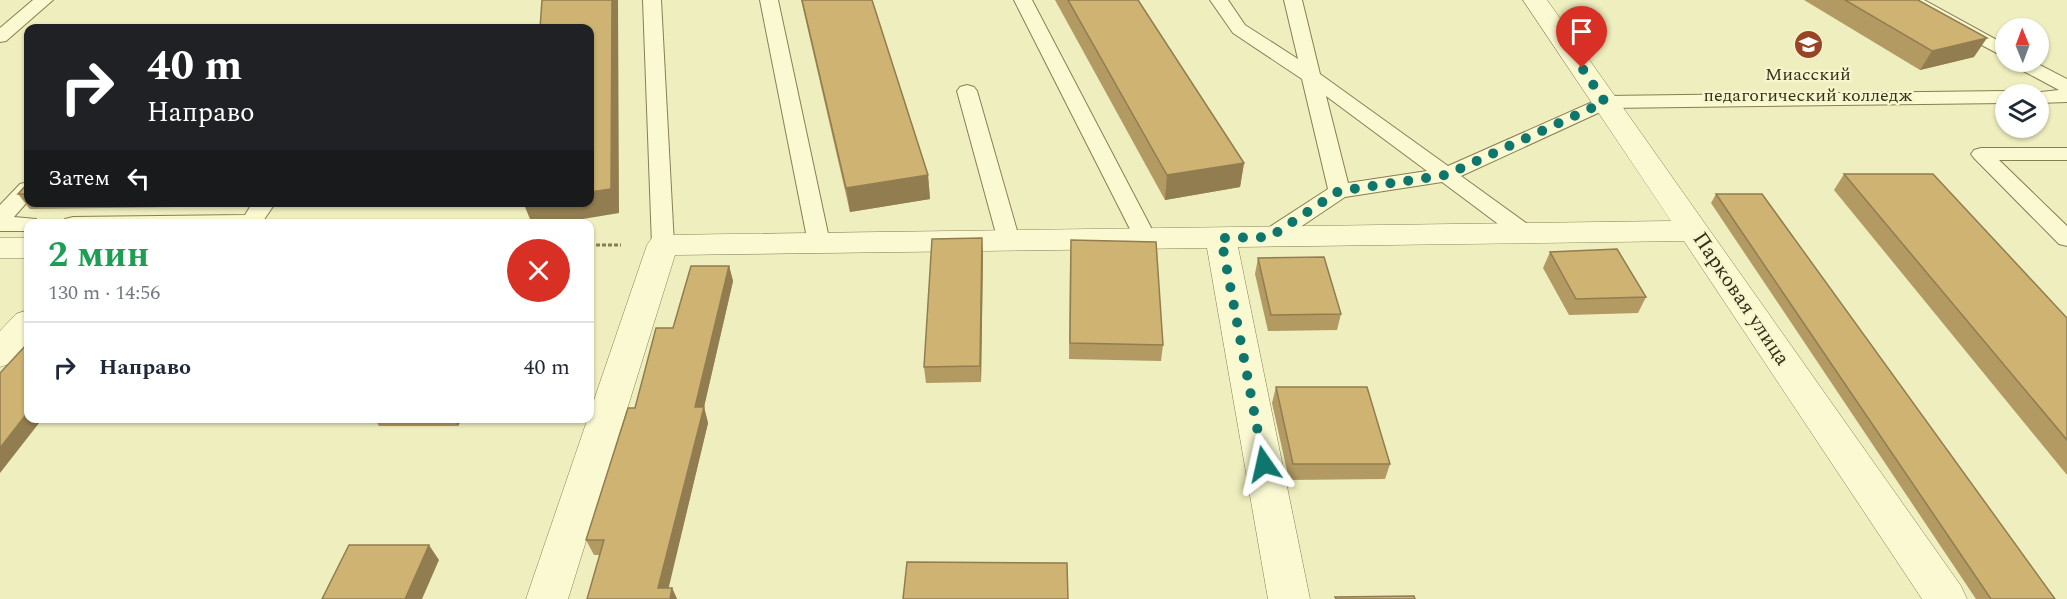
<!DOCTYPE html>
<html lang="ru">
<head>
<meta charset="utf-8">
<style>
	body { margin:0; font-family:Spectral,serif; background:#f6f6f7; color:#1f2937; height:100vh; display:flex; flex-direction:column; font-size:22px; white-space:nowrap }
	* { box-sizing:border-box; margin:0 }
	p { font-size:20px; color:#747a83 }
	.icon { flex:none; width:33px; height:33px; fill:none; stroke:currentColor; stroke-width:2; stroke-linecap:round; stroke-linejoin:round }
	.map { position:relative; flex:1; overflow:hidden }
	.side { position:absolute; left:24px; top:219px; width:570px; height:204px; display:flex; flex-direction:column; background:#fff; border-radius:12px; box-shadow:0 2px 4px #0004 }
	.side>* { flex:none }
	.hud { position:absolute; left:24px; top:24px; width:570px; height:183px; border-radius:12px; box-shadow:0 2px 4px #0004; background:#202124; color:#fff; overflow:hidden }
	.needle { width:39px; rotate:359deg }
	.buttons { position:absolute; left:1995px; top:18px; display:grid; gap:12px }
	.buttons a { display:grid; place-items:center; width:54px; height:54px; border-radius:50%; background:#fff; box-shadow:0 2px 4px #0004; font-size:30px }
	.pin { position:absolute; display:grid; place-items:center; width:51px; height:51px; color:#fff; margin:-62px -26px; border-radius:50% 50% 50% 0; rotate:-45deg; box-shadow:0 0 6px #0007 }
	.pin .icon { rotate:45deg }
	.me { position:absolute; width:66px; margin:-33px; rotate:349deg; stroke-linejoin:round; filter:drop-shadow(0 0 4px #0008) }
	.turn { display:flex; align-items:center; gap:21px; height:126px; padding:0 24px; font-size:27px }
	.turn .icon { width:78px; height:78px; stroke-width:2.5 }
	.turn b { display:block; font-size:42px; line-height:51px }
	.then { display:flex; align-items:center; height:57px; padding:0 24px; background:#0003; gap:12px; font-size:22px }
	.round { display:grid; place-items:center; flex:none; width:63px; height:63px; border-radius:32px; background:#f6f6f7 }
	.headline { display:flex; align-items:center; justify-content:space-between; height:102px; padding:0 24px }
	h1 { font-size:36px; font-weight:700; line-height:45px; color:#1e9e55 }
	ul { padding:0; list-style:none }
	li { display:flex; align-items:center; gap:18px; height:90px; padding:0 24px; border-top:2px solid #e0e1e3 }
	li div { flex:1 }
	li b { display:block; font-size:22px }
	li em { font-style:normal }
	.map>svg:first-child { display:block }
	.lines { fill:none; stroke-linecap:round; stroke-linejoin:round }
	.service-casing { stroke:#887e56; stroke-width:2 }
	.minor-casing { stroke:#887e56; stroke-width:1 }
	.path { stroke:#887e56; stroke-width:3; stroke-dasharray:4 2; stroke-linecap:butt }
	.service { fill:#faf9d1; fill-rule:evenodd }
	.minor { fill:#faf9d1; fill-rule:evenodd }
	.wall { fill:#b29a62 }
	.shaded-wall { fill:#917d50 }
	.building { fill:#cfb372; stroke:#917d50; stroke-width:1.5 }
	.route { stroke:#0f766e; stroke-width:10; stroke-dasharray:0 18 }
	.labels { text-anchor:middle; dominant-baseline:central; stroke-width:4.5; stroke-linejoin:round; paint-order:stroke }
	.far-poi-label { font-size:18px; fill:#36301b; stroke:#f6f6cd }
	.street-label { font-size:21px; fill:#36301b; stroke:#f6f6cd }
</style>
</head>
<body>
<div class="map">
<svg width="2067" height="599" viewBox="0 0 2067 599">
	<rect width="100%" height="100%" fill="#efeebe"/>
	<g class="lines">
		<defs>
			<g id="service">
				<path d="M33 0H53L6 41 0 42V28Z"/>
				<path d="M643 0H661L674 245 671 250 663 253 655 250 652 245Z"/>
				<path d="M760 0H778L830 243 827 248 819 251 811 248 808 243Z"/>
				<path d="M1014 0H1032L1157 239 1154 244 1146 246 1138 244 1135 239Z"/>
				<path d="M1210 0H1228L1245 25 1298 59 1284 0H1302L1320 74 1448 166 1606 96 2006 91 2014 94H2006V103L1609 108 1461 176 1533 228 1536 233 1533 238 1525 240 1517 238 1442 182 1345 197 1278 242 1270 244 1262 242 1259 237 1262 232 1328 189 1302 79 1233 33ZM1326 96 1427 171 1348 183Z"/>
				<path d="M1902 0H1924L2006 45V58L1905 4Z"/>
				<path d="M2012 62H2034L2067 79V102L2038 103V94H2030L2031 93 2059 90 2014 66Z"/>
				<path d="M967 85 974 87 977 91 1020 241 1017 246 1009 248 1001 246 998 241 957 91 960 87Z"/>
				<path d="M1981 148H2067V160H1999L2067 226V246L2059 244 1974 158 1971 154 1974 150Z"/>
				<path d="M28 182V201L14 217 36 219 39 224H28V231H0V205L20 184Z"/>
				<path d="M253 202H276L261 224H62L65 219 73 217 245 215Z"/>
			</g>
			<g id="minor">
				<path d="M1523 0H1547L1961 586 1967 599H1922L1684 241 1238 247 1310 599H1268L1207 248 675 255 568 599H526L647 245 652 238 663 235 1671 221Z"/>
				<rect x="0" y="238" width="28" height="20"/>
				<path d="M28 310V344L12 363 0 367V331L16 314Z"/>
			</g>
		</defs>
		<use href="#service" class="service-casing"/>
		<use href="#minor" class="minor-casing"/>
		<path class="path" d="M590 245H621"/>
		<use href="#service" class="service"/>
		<use href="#minor" class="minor"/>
	</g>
	<g class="wall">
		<path d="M801 0H872L928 175 930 199 850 212Z"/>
		<path d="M1055 0H1138L1244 163 1240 187 1165 200Z"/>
		<path d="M1804 0H1918L1974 57 1920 70Z"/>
		<path d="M1844 174 2067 318V475L1834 190Z"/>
		<path d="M28 183V202H251L248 206 30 209 18 194Z"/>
		<path d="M1716 194 2055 599H1976L1711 203Z"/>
		<path d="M1550 252 1646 297 1638 313 1569 315 1543 268Z"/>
		<path d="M983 254 981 382 926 383 924 367Z"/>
		<path d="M1070 256 1163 345 1161 361 1069 359Z"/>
		<path d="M1258 258 1341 314 1337 330 1268 331 1255 274Z"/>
		<path d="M729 266 733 281 704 407 708 423 668 588H672L677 599H587L600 555H594L586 540 635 408 673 328Z"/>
		<path d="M1276 387 1390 464 1385 479 1289 480 1272 403Z"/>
		<path d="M374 418H462L458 426H379Z"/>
	</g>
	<g class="shaded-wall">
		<path d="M612 0H618L619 213 553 224H532L523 202H590V192Z"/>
		<path d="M1987 38 1974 57 1920 70 1932 51Z"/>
		<path d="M1244 163 1240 187 1165 200 1167 175Z"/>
		<path d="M928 175 930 199 850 212 846 188Z"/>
		<path d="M982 238 983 254 981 382 980 366Z"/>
		<path d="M729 266 733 281 704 407 708 423 666 599 658 588 695 407Z"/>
		<path d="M28 412V418H43L0 473V448Z"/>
		<path d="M454 418H462L458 426Z"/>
		<path d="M429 545 439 560 422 599H405Z"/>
		<path d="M672 588 677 599H670Z"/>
	</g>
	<g class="building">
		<path d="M542 0H612L611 189 590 192V28H540Z"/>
		<path d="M802 0H872L928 175 846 188Z"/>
		<path d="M1068 0H1138L1244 163 1167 175Z"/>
		<path d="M1845 0H1918L1987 38 1932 51Z"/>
		<path d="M1844 174H1933L2067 318V440Z"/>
		<path d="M28 183V194H18Z"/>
		<path d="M1716 194H1762L2055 599H1991Z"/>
		<path d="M982 238 980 366 924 367 932 239Z"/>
		<path d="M1071 240 1156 242 1163 345 1070 343Z"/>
		<path d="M1617 249 1646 297 1576 299 1550 252Z"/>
		<path d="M1324 257 1341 314 1271 315 1258 258Z"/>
		<path d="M691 266H729L695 407H704L658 588H672L670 599H587L604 540H586L628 408H635L656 328H673Z"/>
		<path d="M28 343V412L0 448V373Z"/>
		<path d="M1276 387H1367L1390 464H1293Z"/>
		<path d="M349 545H429L405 599H322Z"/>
		<path d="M907 562 1067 563 1068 599H903Z"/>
		<path d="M1414 596 1415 599H1336L1335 597Z"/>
	</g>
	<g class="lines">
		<path class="route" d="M1264 464 1221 238 1270 237 1339 191 1446 175 1605 102 1582 68"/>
	</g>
	<defs>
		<symbol id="university-disc" viewBox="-11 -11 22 22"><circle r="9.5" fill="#994424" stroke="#f6f6cd"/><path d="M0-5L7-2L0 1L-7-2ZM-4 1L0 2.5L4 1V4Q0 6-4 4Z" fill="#fff"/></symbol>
	</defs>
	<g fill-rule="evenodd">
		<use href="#university-disc" x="1792" y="28" width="33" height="33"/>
	</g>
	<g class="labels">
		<g class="far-poi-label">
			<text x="1808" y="74">Миасский<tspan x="1808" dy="21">педагогический колледж</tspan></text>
		</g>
		<g class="street-label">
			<text transform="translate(1741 299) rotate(56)">Парковая улица</text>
		</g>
	</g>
</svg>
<div class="buttons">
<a><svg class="needle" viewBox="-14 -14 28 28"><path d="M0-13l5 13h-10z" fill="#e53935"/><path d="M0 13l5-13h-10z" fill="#747a83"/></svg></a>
<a><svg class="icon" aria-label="layers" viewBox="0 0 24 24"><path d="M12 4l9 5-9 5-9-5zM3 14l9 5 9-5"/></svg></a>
</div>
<div class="pin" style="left:1582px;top:68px;background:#d93025"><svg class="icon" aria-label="arrive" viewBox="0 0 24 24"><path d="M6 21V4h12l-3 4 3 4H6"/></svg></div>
<svg class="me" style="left:1264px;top:464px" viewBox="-20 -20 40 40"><path d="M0-17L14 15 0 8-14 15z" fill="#0f766e" stroke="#fff" stroke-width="4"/></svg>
<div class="hud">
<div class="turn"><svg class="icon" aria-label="right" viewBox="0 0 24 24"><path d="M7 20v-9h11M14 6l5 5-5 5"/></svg><div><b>40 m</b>Направо</div></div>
<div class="then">Затем<svg class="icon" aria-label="left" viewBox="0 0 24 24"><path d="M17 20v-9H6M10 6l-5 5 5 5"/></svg></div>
</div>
<section class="side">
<div class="headline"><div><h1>2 мин</h1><p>130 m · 14:56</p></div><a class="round" style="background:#d93025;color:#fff"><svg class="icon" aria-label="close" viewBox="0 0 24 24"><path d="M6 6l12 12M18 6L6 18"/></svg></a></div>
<ul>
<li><svg class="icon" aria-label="right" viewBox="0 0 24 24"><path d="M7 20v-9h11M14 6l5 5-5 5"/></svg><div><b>Направо</b></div><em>40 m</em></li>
</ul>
</section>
</div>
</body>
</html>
